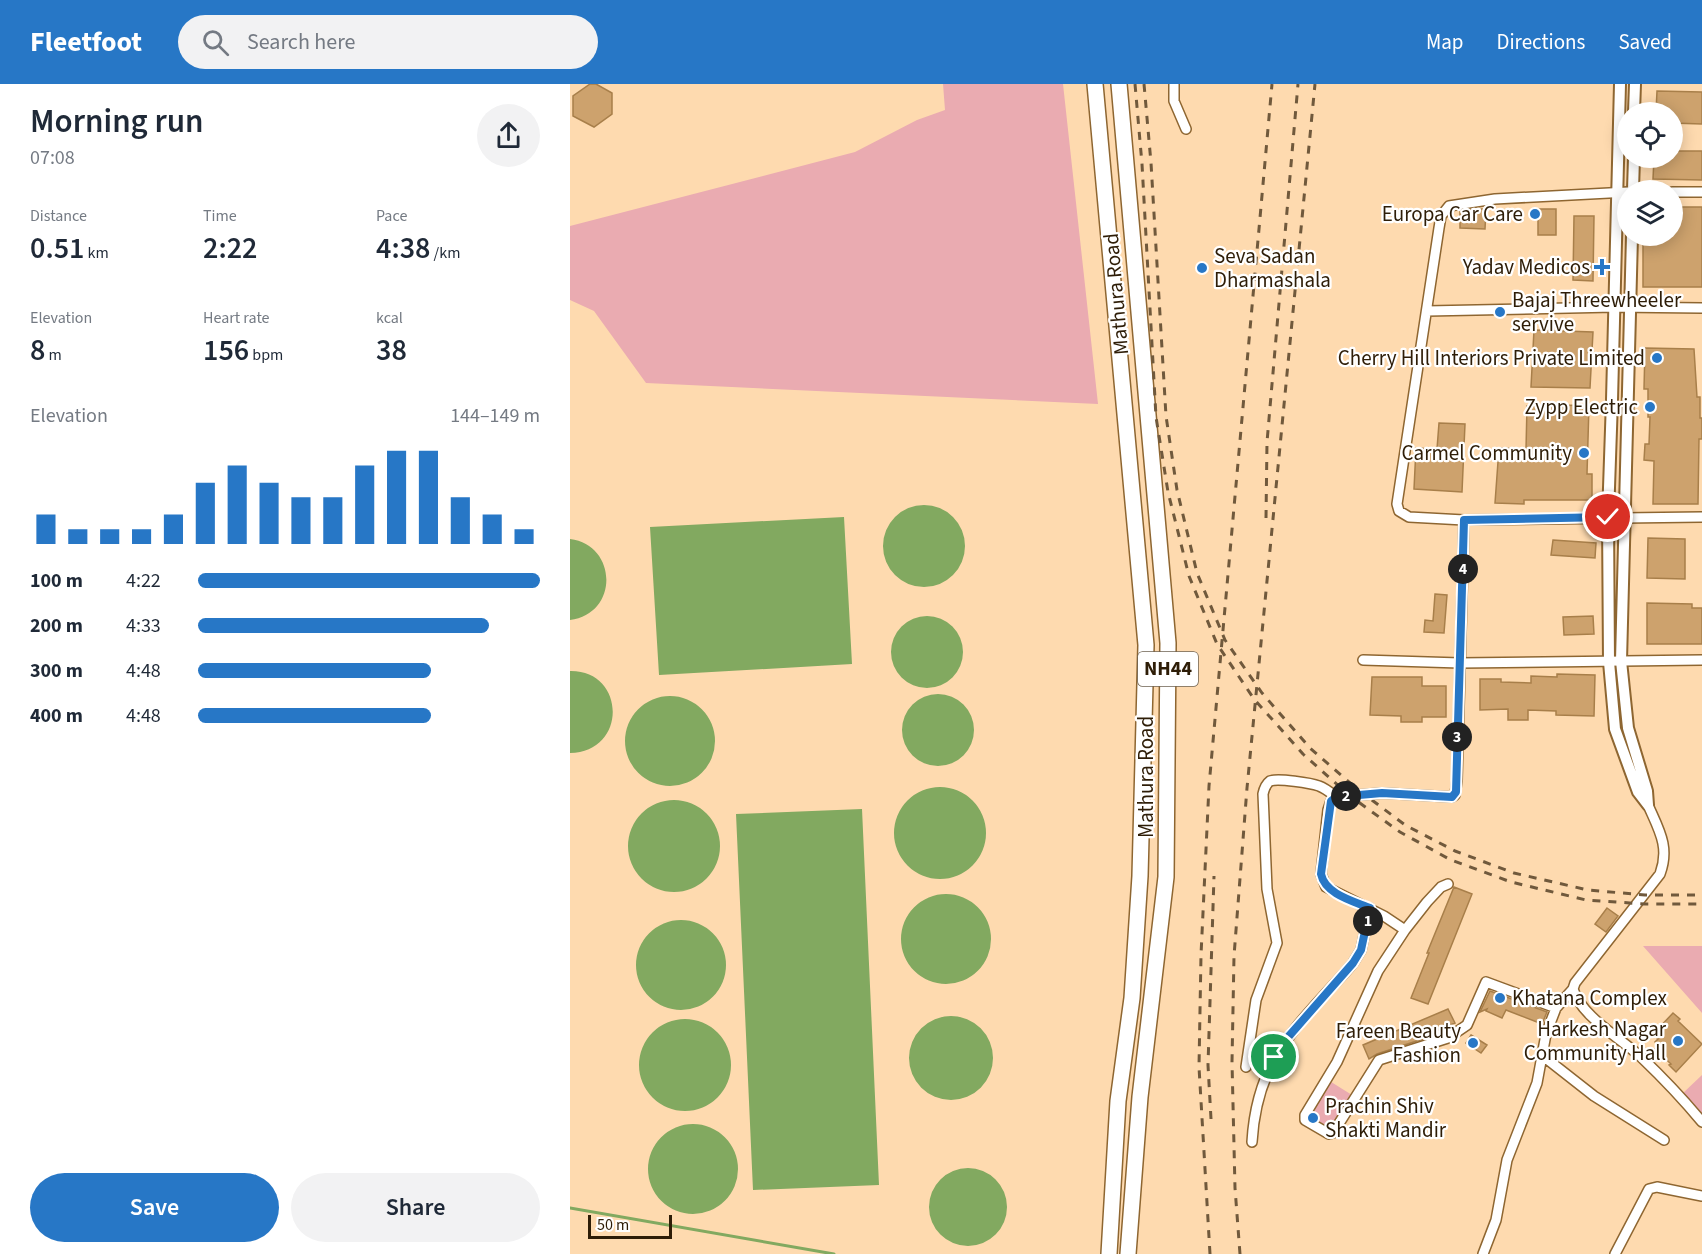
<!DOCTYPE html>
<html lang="en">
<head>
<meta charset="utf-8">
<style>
	body { margin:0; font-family:"Source Sans 3",sans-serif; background:#f2f2f3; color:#1f2937; height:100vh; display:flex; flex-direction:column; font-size:22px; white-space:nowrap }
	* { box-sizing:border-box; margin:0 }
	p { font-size:20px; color:#747a83 }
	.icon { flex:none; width:33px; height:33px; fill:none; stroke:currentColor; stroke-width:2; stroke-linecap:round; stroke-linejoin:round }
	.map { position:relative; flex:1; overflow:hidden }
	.drawer { display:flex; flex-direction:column; background:#fff; width:570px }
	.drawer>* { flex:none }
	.tools { position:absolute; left:1047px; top:18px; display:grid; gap:12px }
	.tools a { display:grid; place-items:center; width:66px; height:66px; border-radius:50%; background:#fff; box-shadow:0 3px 15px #0003; font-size:30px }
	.scale { position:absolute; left:18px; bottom:15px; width:84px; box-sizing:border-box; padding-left:6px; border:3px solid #2e1d07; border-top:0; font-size:16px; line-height:21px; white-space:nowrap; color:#2e1d07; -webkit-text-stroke:4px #fff; paint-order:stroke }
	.pin { position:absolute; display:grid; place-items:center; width:51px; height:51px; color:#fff; margin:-26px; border:3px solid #fff; border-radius:50%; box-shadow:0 2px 6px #0007 }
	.km { position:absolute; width:30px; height:30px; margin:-15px; border-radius:50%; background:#222; color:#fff; font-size:16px; line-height:30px; text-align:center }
	.round { display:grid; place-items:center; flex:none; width:63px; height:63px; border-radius:32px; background:#f2f2f3 }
	.overview { display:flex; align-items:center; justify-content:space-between; height:102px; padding:0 30px }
	h1 { font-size:33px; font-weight:600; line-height:45px }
	.metrics { display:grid; grid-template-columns:repeat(3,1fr); gap:9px; height:102px; padding:6px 30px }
	.metrics div { display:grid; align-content:center }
	.metrics b { font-size:30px; font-weight:600 }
	.metrics small { font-size:16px; font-weight:400 }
	.metrics p { font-size:16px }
	.chart { height:168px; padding:12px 30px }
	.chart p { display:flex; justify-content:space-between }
	.chart svg { width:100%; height:108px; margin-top:6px; stroke:#2777c6; stroke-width:6 }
	.primary-button { display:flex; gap:12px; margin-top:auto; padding:12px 30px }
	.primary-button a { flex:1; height:69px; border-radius:36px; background:#2777c6; color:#fff; font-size:24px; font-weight:600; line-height:69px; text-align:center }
	.primary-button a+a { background:#f2f2f3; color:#1f2937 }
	ul { padding:0 30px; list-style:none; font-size:20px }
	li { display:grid; grid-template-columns:96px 72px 1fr; align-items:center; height:45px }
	li i { height:15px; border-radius:8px; background:#2777c6 }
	header { display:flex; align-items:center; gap:36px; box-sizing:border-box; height:84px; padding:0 30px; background:#2777c6; color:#fff }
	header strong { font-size:28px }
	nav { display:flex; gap:33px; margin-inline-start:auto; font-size:21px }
	.search { width:420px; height:54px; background:#f2f2f3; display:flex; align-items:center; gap:15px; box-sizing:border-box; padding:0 21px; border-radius:33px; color:#747a83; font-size:22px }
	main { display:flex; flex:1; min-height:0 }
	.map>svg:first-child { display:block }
</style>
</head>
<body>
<header>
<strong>Fleetfoot</strong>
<div class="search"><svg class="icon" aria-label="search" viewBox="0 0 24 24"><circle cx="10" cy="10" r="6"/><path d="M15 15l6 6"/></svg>Search here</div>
<nav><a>Map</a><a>Directions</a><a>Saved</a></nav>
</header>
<main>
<section class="drawer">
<div class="overview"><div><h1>Morning run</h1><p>07:08</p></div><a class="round"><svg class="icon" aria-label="share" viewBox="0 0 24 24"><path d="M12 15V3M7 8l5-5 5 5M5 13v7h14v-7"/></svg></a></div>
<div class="metrics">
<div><p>Distance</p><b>0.51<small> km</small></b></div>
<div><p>Time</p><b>2:22</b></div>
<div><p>Pace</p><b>4:38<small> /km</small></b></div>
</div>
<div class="metrics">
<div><p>Elevation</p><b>8<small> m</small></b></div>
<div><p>Heart rate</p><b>156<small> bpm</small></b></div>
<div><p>kcal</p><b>38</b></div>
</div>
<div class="chart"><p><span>Elevation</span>144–149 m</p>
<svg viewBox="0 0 160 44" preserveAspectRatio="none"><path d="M5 44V32M15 44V38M25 44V38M35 44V38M45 44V32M55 44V19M65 44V12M75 44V19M85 44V25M95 44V25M105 44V12M115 44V6M125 44V6M135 44V25M145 44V32M155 44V38"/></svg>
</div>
<ul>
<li><b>100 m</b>4:22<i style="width:100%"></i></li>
<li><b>200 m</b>4:33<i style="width:85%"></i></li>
<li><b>300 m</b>4:48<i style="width:68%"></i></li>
<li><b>400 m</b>4:48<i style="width:68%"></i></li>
</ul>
<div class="primary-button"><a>Save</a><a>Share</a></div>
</section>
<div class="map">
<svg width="1132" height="1170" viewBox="0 0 1132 1170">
	<rect width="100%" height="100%" fill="#fedaaf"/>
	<path fill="#eaabb1" d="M373 0H493L528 320 76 299 24 227 0 216V142L285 68 347 36 375 26Z
		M1073 862H1132V929Z
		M1132 991V1032L1112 1010Z
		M758 996 782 1011 759 1045 741 1034Z"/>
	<path fill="#82a960" d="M313 462a41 41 0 1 1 82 0a41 41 0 1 1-82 0Z
		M274 433 282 580 89 591 80 443Z
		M0 455C48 461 49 530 0 536Z
		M321 568a36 36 0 1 1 72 0a36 36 0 1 1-72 0Z
		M0 587C56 586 58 668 0 669Z
		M332 646a36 36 0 1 1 72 0a36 36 0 1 1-72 0Z
		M55 657a45 45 0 1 1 90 0a45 45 0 1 1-90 0Z
		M324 749a46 46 0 1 1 92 0a46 46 0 1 1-92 0Z
		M58 762a46 46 0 1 1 92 0a46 46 0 1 1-92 0Z
		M292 725 309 1101 183 1106 166 730Z
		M331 855a45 45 0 1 1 90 0a45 45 0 1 1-90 0Z
		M66 881a45 45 0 1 1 90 0a45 45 0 1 1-90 0Z
		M339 974a42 42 0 1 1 84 0a42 42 0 1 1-84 0Z
		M69 981a46 46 0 1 1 92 0a46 46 0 1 1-92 0Z
		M78 1085a45 45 0 1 1 90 0a45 45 0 1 1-90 0Z
		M359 1123a39 39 0 1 1 78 0a39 39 0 1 1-78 0Z"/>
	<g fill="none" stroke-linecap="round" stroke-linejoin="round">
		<path stroke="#82a960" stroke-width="3" d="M0 1124 264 1170"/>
	</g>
	<path fill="#cda26d" stroke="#a87f4a" stroke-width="1.5" d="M20 0H26L42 9V30L24 43 3 32V12Z
		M1087 7 1132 8V40L1102 39V28H1086Z
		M1102 67H1132V96L1083 95 1084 74H1102Z
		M1102 123H1132V203H1073V152H1102Z
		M905 125H916L915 145 890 144V127Z
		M968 125H986V151H968Z
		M1004 132H1024L1023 197 1003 196Z
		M964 246 1023 248 1020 304 961 303Z
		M1075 264 1124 265 1127 313H1130V334H1132V355H1129L1128 420H1083L1084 377 1074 376 1075 360H1079L1080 333H1078V305H1074Z
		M1019 321 1017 390H1022V416H954V420L925 419 929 364 956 365 957 322Z
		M869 339 895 340 892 408 844 405 846 364 867 365Z
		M1078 454 1115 455V495L1077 494Z
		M983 456 1026 459 1025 474 981 471Z
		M865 510 877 511 874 549 854 548 855 536 863 537Z
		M1077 519 1122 520V524H1132V560H1077Z
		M1023 532 1024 550 994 551 993 533Z
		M987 590 1025 591 1024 632 986 631V627L958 626V636H938V625L910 626V595H931V598L961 599V592L987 593Z
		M802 593H852V602H876V633H852V638H831V632L800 631Z
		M884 803 902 810 858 920 841 914 859 869H857Z
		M1037 824 1048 832 1036 848 1025 840Z
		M920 907 977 928 972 940 936 926 932 934 916 927 917 925 910 928Z
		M878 925 885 939 863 948 865 951 807 970 799 975 793 961Z
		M1103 929 1110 935 1108 937 1132 960 1106 988 1099 981 1101 980 1085 965 1089 961 1085 958 1088 955 1085 952 1088 949 1086 947Z
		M901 951 917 961 911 969 896 959Z"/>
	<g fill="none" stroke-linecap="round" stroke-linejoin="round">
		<defs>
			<path id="minor" d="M604 0V17L616 45
				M1058 108 925 115 879 122 871 132 869 144 827 420 829 427 839 433 894 436 1132 433
				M1102 108H1132
				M857 227 1044 223 1132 224
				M793 576 890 579 1132 576
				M1078 721C1089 746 1100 763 1090 790L1005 899 1003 905C1011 932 1050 954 1071 973 1093 994 1113 1015 1132 1038
				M878 800 871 803 857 818 835 846 808 887 767 978 735 1031V1036L759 1050 763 1049 809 976 878 954 897 941 916 898 986 924
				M835 846 814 832 756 803 751 790 758 726 761 717 766 713 812 709 882 713 885 711 887 697 894 436
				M973 972 1024 1012 1094 1056
				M676 983 686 916 707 859 697 805 693 710C694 705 696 700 700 697 708 694 741 699 749 702 755 704 761 709 766 713
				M682 1058C686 989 713 956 758 907 766 898 775 889 783 879L791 866 800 824
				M913 1170 926 1136 937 1076 967 999 976 950 986 924 1003 905
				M1045 1170 1079 1105 1087 1103 1132 1112"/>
			<path id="tertiary" d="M1050 0 1042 316 1038 433 1039 578 1045 645 1068 708 1078 721
				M1064 28 1065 0
				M1063 106 1064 74
				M1062 152 1051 577 1058 644 1077 707 1078 721"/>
			<path id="trunk" d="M525 0 576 561 570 792 562 914 548 1017 539 1170
				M549 0 598 559 596 793 570 1013 558 1170"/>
		</defs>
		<use href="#minor" stroke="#8e6631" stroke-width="12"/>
		<use href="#tertiary" stroke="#8e6631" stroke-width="14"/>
		<use href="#trunk" stroke="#8e6631" stroke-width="18"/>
		<use href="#minor" stroke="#fff" stroke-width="9"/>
		<use href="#tertiary" stroke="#fff" stroke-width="10"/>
		<use href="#trunk" stroke="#fff" stroke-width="15"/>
		<path stroke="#70593c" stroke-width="3" stroke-dasharray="8 8" stroke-linecap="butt" d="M565 0 572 80 586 333 598 408 619 492 647 560 684 615 733 670 780 712 830 748 881 776 941 798 1016 816 1075 820H1132
			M574 0 581 79 596 332 607 406 627 489 655 556 692 609 740 664 786 704 835 741 885 767 944 789 1018 806 1075 811H1132
			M696 434 697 358 728 0
			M641 1035 638 981 644 792
			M640 1170 629 983 631 871 639 702 702 0
			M670 1170 665 1104 662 978 664 872 677 704 745 0"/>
	</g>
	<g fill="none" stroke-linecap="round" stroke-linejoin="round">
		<defs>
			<path id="route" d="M704 973 719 952 783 879 791 866 800 824C783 817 755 810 751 790L761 717 766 713 812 709 882 713 886 708 894 436 1038 433"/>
		</defs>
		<use href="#route" stroke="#fff" stroke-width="12"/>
		<use href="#route" stroke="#2777c6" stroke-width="8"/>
	</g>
	<g fill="#2777c6" stroke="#fff" stroke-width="2">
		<circle cx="965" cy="130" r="6"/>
		<path d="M1029 174h6v6h6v6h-6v6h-6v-6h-6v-6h6z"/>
		<circle cx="632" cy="184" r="6"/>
		<circle cx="930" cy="228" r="6"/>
		<circle cx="1087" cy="274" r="6"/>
		<circle cx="1080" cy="323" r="6"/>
		<circle cx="1014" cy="369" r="6"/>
		<circle cx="930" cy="914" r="6"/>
		<circle cx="1108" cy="957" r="6"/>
		<circle cx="903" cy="959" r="6"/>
		<circle cx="743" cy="1034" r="6"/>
	</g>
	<g text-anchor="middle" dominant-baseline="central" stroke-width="4.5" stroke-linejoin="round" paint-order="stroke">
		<rect fill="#fff" stroke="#6d6151" stroke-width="1.5" x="568" y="568" width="60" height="34" rx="4.5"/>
		<g font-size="20" font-weight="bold" fill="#2e1d07">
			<text x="598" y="585">NH44</text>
		</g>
		<g font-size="21" fill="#2e1d07" stroke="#fff" text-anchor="end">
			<text x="953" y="130">Europa Car Care</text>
			<text x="644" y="172" text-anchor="start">Seva Sadan<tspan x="644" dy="24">Dharmashala</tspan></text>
			<text x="1020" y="183">Yadav Medicos</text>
			<text x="942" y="216" text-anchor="start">Bajaj Threewheeler<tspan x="942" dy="24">servive</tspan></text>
			<text x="1075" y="274">Cherry Hill Interiors Private Limited</text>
			<text x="1068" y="323">Zypp Electric</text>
			<text x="1002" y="369">Carmel Community</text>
			<text x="942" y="914" text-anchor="start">Khatana Complex</text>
			<text x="1096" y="945">Harkesh Nagar<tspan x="1096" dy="24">Community Hall</tspan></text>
			<text x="891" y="947">Fareen Beauty<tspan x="891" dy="24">Fashion</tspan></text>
			<text x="755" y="1022" text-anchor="start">Prachin Shiv<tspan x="755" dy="24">Shakti Mandir</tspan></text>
		</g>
		<g font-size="21" fill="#2e1d07" stroke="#fff">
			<text transform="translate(546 210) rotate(-95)">Mathura Road</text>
			<text transform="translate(576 693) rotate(-90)">Mathura Road</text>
		</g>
	</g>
</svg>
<div class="tools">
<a><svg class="icon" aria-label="locate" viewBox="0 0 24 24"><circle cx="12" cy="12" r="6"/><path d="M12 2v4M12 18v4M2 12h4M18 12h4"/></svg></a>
<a><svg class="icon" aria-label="layers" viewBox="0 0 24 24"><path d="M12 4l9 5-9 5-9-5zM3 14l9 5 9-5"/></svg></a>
</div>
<div class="scale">50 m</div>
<div class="pin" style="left:704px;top:973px;background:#1e9e55"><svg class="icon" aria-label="arrive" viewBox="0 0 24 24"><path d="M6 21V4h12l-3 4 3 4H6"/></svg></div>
<div class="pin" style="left:1038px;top:433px;background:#d93025"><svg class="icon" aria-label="check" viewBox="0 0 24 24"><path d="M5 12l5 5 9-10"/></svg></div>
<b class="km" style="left:798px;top:837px">1</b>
<b class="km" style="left:776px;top:712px">2</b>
<b class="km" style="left:887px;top:653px">3</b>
<b class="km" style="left:893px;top:485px">4</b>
</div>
</main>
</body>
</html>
